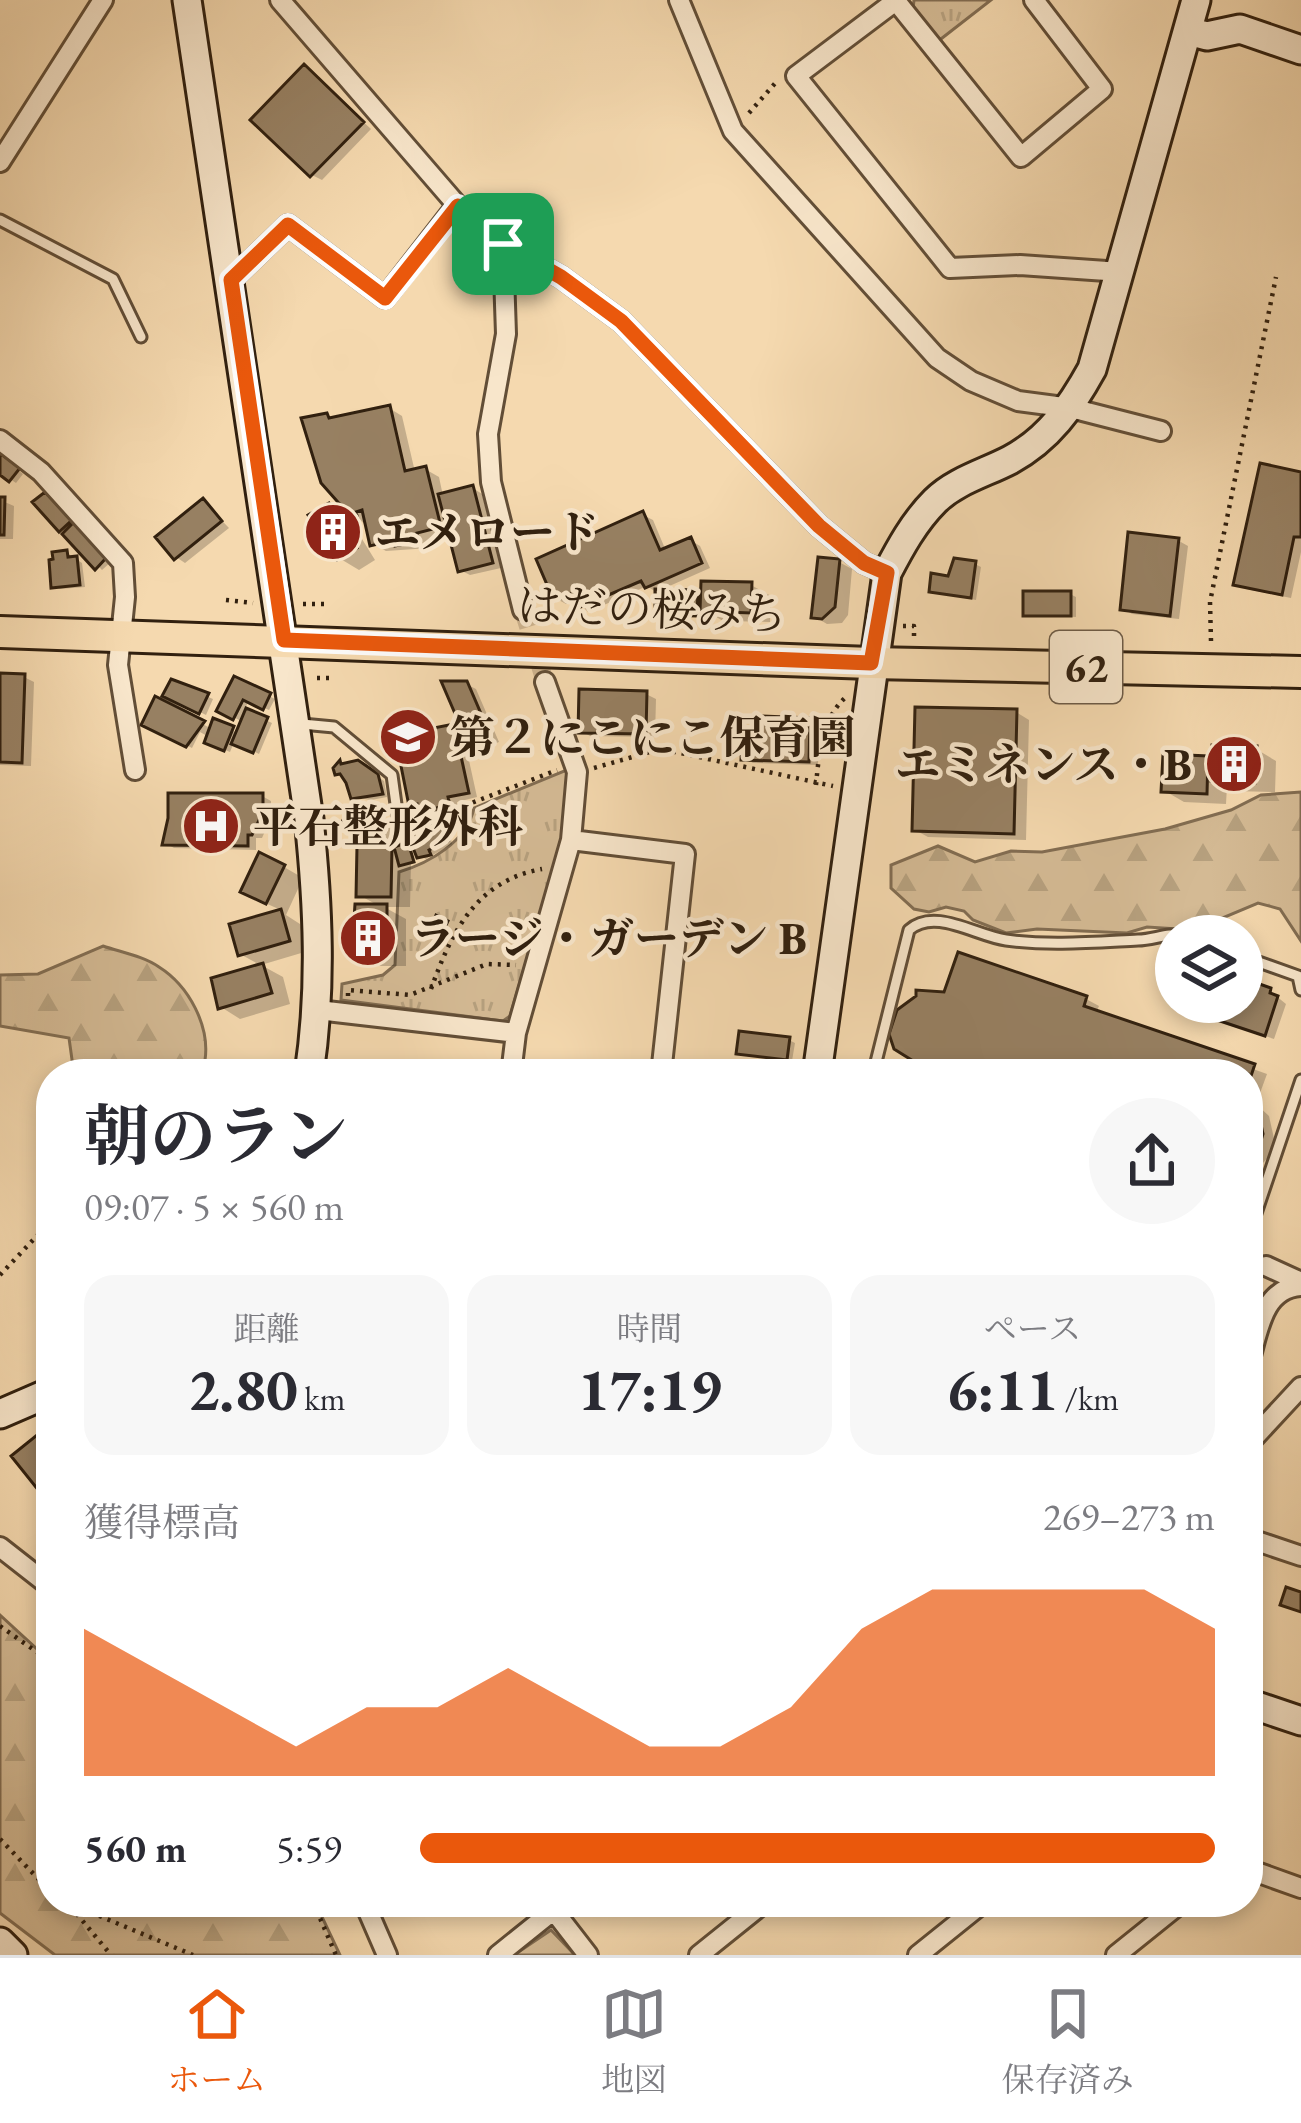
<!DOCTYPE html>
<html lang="ja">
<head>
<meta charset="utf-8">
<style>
	body { margin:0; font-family:"EB Garamond","Noto Serif JP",serif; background:#f7f7f7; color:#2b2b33; height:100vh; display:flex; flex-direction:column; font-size:45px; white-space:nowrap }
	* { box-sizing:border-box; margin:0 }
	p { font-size:39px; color:#7c7c81 }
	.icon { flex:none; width:66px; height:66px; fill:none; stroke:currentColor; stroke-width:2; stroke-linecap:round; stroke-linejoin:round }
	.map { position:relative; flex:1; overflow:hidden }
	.panel { position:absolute; left:36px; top:1059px; width:1227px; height:858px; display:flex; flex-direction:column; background:#fff; border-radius:48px; box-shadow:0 6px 18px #0003 }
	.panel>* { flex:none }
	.controls { position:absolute; left:1155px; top:915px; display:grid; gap:24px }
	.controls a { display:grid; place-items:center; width:108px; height:108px; border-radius:50%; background:#fff; box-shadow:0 6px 18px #0003; font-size:60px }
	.pin { position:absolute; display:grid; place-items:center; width:102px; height:102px; color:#fff; margin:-51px; border-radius:24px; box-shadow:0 6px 18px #0006 }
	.round { display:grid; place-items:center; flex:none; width:126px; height:126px; border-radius:63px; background:#f7f7f7 }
	.overview { display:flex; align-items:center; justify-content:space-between; height:204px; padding:0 48px }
	h1 { font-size:66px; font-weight:700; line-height:90px }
	.metrics { display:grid; grid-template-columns:repeat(3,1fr); gap:18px; height:204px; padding:12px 48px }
	.metrics div { display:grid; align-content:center; border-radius:30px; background:#f7f7f7; text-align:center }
	.metrics b { font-size:60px; font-weight:700 }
	.metrics small { font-size:33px; font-weight:400 }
	.metrics p { font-size:33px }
	.chart { height:336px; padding:24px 48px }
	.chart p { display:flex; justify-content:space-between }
	.chart svg { width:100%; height:216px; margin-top:12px; fill:#ea580c; opacity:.7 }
	ul { padding:0 48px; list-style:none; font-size:39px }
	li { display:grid; grid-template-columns:192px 144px 1fr; align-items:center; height:90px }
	li i { height:30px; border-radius:15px; background:#ea580c }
	.menu { display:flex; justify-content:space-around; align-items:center; height:168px; border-top:3px solid #e1e1e2; background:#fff; font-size:33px; color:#7c7c81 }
	.menu a { display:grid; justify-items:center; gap:6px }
	.menu .on { color:#ea580c }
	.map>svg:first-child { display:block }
</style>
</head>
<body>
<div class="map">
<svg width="1301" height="1955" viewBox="0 0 1301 1955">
	<defs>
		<pattern id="forest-firs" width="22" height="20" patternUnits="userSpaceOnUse" patternTransform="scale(3)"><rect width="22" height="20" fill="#d4ba94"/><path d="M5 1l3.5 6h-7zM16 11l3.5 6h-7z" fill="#b6a07e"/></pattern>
		<pattern id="park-tufts" width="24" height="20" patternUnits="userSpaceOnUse" patternTransform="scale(3)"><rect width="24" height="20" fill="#d4ba94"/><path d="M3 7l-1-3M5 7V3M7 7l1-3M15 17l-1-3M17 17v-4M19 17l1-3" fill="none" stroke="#b6a07e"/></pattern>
	</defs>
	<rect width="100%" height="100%" fill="#f5d9af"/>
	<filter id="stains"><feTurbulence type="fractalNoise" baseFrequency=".00167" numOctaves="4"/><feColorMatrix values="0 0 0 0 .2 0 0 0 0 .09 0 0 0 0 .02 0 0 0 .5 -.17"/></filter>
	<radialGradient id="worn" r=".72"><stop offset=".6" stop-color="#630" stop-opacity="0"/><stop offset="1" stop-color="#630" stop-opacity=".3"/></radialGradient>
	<path fill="url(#forest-firs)" stroke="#826d52" stroke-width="3" d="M1301 792V941L1280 909 1258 903 1194 930 1147 927 1127 933 1037 929 1006 933 973 920 964 911 946 907 929 912 914 909 891 888V865L938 846 975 862 1011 851 1042 852 1165 829 1231 810 1261 795Z
		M103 946C120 952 144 956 159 967 189 986 210 1026 205 1060L186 1074H74L69 1038 0 1026V975L38 974Z
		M0 1615 51 1662V1902H315L340 1955H55L0 1913Z"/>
	<path fill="url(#park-tufts)" stroke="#826d52" stroke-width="3" d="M914 0H991L937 42 913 9Z
		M569 769 563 837 510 1016 503 1021 341 1000 342 984 383 975 395 965 399 872C429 863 467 842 474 808Z
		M551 1930 575 1955H514Z"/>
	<path fill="#0003" d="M304 68 371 129 322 180 312 175Z
		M389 408 402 416 415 472 425 469 439 477 443 496 473 488 482 494 501 568 470 575 460 570 452 534 429 540 430 548 386 551 373 544 369 529 324 482 327 416 334 420Z
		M0 455 23 474 16 483 0 472Z
		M1301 475V552L1291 598 1246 589 1237 583Z
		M51 499 111 562 102 570 37 503Z
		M0 500 14 506 13 539H0Z
		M204 502 229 528 185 563 176 557Z
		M329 506 349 518 375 560 359 570 339 558Z
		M643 515 653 520 666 551 690 540 700 546 710 568 656 592 647 586 588 612 576 600 566 604 557 599Z
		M1179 541 1188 546 1179 619 1132 614 1123 608Z
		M67 553 82 563 85 587 60 589 54 586Z
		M839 562 852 569 848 615 842 623 827 624 815 617Z
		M975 564 981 567 976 600 932 591Z
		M751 585 771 596 770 622 723 621 703 609 702 617 658 613 697 593 704 596Z
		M1070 594 1076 597V617L1026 614Z
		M0 676 24 677 34 682 31 766 0 765Z
		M235 680 275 699 269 710 249 701 244 710 272 723 259 754 234 742 230 752 213 745 209 737 200 732 192 748 145 724 157 700 212 729 239 732 243 722 220 710Z
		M172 682 213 699 206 715 166 695Z
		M466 684 476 689 499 742 481 749 472 743Z
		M646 694 656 699 655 737 590 736 581 731Z
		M1016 712 1029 720 1026 840 928 837 915 830Z
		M809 721 819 726 818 765 753 763 744 758Z
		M453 727 463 733 477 797 457 802 458 810 430 815 412 804 436 731Z
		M1256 749 1276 761 1275 792 1234 791 1227 786 1226 804 1184 802 1165 791 1208 759 1215 763Z
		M341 763H358L384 781 387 797 371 800 353 797 345 777 338 773Z
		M262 796 271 801V818L262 838H256V850L174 848 165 843Z
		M362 810 393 829 387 842 382 840 380 844 347 824Z
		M438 827 450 834 452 844 426 859 420 856Z
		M398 831 402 847H410L414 862 411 863 410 907H384L406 919V966H372L353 955 381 907 359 895 391 849 399 854 394 832Z
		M284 867 303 878 286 915 300 924 308 951 261 965 283 977 290 1004 240 1019 221 1007 262 966 240 954 232 926 283 911 263 902Z
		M1242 984 1270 991 1286 1004 1274 1039 1224 1022 1220 1002H1242Z
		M1086 999 1099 1006 1096 1013 1267 1074 1256 1104 1269 1116 1275 1143 1271 1154 1254 1173 1248 1172V1074H939Z
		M789 1040 795 1043 792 1061 739 1052Z"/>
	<path fill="#978062" stroke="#31200f" stroke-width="3" d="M304 64 364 122 310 177 250 120Z
		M390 405 405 471 426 466 441 527 417 533 419 541 395 546 394 540 370 546 362 510 356 512 360 527 321 483 301 418 327 413 329 418Z
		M0 453 20 468 9 482 0 475Z
		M1260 463 1301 472V537H1294L1282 595 1233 585Z
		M473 485 493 563 458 572 438 494Z
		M45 492 72 520 59 532 32 502Z
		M0 497H5L4 535H0Z
		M203 498 222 521 174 560 155 537Z
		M329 503 357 548 337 560 308 515Z
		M643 511 660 550 691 537 702 563 645 588 641 581 576 609 570 594 554 601 536 559Z
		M74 522 107 557 95 570 62 534Z
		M1128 532 1179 538 1170 616 1120 610Z
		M67 550 68 557 77 556 80 585 51 588 49 560 53 559 52 552Z
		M818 557 840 559 835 607 822 619 811 618Z
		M954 558 976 561 971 598 929 592 931 573 948 576Z
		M701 581 752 582 751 613 700 611Z
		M655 589 698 590 697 616 655 615Z
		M1023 591H1071V616H1023Z
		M0 673 25 674 22 763 0 762Z
		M234 676 271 693 263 710 243 700 233 720 216 711Z
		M171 679 209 693 199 714 162 696Z
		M441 681H467L491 737 469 746Z
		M579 689 647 691 646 734 578 733Z
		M155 696 205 721 186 747 141 725Z
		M915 707 1017 709 1014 834 912 831Z
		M246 708 268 717 253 753 231 744Z
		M761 716 810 718 809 762 741 760 742 732 760 733Z
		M213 718 234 726 224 751 204 743Z
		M427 722 434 728 454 724 469 793 448 797 450 805 418 812 417 804 409 806 395 736 414 732 419 723Z
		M1212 745 1257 746 1255 783 1211 781Z
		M1163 754 1208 756 1207 794 1161 792Z
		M340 760 341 764 358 760 378 774 383 794 351 799 346 783 340 774 335 775 333 768Z
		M168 793H263V812L252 835H248V846L162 845 168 818Z
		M361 806 389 823 380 842 376 839 373 843 342 822 348 810 357 812Z
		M438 824 439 829 444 827 448 841 429 850 431 855 417 858 406 830Z
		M408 842 414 862 399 866 394 847Z
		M357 846H392L391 897H356Z
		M259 852 285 865 266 904 240 892Z
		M355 904H387V957H350V919H354Z
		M281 909 290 941 238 956 229 924Z
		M436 915 448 921 442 934 430 929Z
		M958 952 1087 996 1084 1006 1255 1064 1248 1085V1074H934L894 1049 889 1034 897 1010 916 996V990L944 992Z
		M263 963 272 993 218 1009 211 978Z
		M1248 980 1271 988 1270 993 1278 996 1265 1036 1211 1018 1217 1002H1242V983L1247 985Z
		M739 1031 790 1037 787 1060 736 1054Z
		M1248 1097 1257 1106 1263 1134 1259 1147 1248 1156Z
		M42 1431 51 1442V1498L47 1501 11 1456Z
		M1286 1587 1301 1592V1612L1280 1605Z"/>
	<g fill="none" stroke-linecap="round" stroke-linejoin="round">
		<path stroke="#ceb48f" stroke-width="18" stroke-dasharray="18 9" stroke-linecap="butt" d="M523 610 545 682"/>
		<defs>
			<path id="lane" d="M0 220 113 279 141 337
				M302 724 334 727 392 775 398 819 446 815
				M1242 956 1298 976 1301 990
				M873 1074 909 930C935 907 976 936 1006 940 1048 946 1096 942 1138 940 1154 940 1168 932 1183 936
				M1248 1237 1301 1080"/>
			<path id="street" d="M280 0 457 205 503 244 561 277 621 321 819 526 864 563 887 573
				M679 0 733 131 937 358 971 381 1018 401 1071 408 1161 431
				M897 0 796 76 950 268 1020 265 1121 272
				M896 1 1021 157 1102 89 1034 0
				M0 162 103 0
				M503 244 506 334 488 434 491 482 523 610
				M231 280 288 225 385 298 457 205
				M0 440 41 472 123 563 125 597 118 665 135 770
				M571 840 685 854 661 1074
				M318 1010 516 1033
				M511 1074 516 1033 571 840 577 772 545 682
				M1266 1266 1301 1282
				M1248 1366C1258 1335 1261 1288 1301 1286
				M1248 1444 1301 1387
				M1248 1538 1301 1556
				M0 1547 51 1587
				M1248 1869 1301 1888
				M364 1902 387 1955
				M554 1911 588 1955
				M498 1955 564 1902
				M699 1955 765 1902
				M918 1955 984 1902
				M1116 1955 1182 1902"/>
			<path id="secondary" d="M187 0 309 819C318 905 322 988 309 1074
				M1188 31 1207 36 1240 29 1301 50
				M817 1074 887 573C900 548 914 522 935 501 955 481 985 473 1010 460 1049 439 1071 407 1092 369L1196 0
				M0 1414 51 1392
				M1248 1703 1301 1721
				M0 1942 13 1955"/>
			<path id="primary" d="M0 632 871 663 1301 672"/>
		</defs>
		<use href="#lane" stroke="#624e37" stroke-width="15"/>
		<use href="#street" stroke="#624e37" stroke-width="24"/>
		<use href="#secondary" stroke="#31200f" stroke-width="33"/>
		<use href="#primary" stroke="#31200f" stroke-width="36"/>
		<path stroke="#31200f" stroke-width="4.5" stroke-dasharray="3 6" stroke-linecap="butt" d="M749 113 777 81
			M226 600 253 603
			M303 604H328
			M903 626H914V640
			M1211 641 1210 602 1276 277
			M317 678H331
			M594 768 650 752H676L833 786
			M816 785C819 753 822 718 846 697
			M456 809 557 770
			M431 989C452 931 476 881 542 869
			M348 996V990L410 995 487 964 516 965
			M0 1275 51 1221
			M0 1626 51 1662
			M0 1839 51 1892
			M66 1902 193 1955
			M313 1902 336 1955
			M71 1907 111 1955"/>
		<use href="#lane" stroke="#f8e6cb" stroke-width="9"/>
		<use href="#street" stroke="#f8e6cb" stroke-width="18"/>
		<use href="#secondary" stroke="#f8e6cb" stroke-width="27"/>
		<use href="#primary" stroke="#f5d9af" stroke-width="30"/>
	</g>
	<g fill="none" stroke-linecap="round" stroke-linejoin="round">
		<defs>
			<path id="route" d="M458 206 503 244 561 277 621 321 819 526 864 563 887 573 871 663 284 640 231 280 288 225 385 298Z"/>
		</defs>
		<use href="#route" stroke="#fff" stroke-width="24"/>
		<use href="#route" stroke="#ea580c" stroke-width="15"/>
	</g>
	<defs>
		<symbol id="building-disc" viewBox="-11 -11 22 22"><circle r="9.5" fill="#8f2418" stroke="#f8e6cb"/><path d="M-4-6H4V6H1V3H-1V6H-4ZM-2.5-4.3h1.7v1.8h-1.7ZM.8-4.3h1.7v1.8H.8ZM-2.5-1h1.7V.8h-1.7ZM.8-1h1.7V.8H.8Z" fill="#fff"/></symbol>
		<symbol id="school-disc" viewBox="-11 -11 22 22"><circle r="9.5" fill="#8f2418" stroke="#f8e6cb"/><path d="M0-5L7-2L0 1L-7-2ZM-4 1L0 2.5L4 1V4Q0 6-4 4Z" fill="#fff"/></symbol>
		<symbol id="hospital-disc" viewBox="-11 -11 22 22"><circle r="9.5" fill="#8f2418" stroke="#f8e6cb"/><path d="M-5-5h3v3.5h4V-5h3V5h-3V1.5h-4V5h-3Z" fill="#fff"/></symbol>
	</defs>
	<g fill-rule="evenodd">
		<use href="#building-disc" x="300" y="499" width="66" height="66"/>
		<use href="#school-disc" x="375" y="704" width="66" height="66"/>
		<use href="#building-disc" x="1201" y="731" width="66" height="66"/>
		<use href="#hospital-disc" x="178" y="793" width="66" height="66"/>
		<use href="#building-disc" x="335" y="905" width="66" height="66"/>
	</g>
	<g text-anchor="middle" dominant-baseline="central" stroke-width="9" stroke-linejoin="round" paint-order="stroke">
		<rect fill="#f8e6cb" stroke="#6d5b47" stroke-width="3" x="1050" y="631" width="72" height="72" rx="9"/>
		<g font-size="42" font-weight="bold" fill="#31200f">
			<text x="1086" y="667">62</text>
		</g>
		<g font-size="45" font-weight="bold" fill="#31200f" stroke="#f8e6cb" text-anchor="start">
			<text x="375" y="532">エメロード</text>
			<text x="450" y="737">第２にこにこ保育園</text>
			<text x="1192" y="764" text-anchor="end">エミネンス・B</text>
			<text x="253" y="826">平石整形外科</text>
			<text x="410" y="938">ラージ・ガーデン B</text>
		</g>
		<g font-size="45" fill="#31200f" stroke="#f8e6cb">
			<text transform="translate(652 609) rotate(2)">はだの桜みち</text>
		</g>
	</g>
	<rect width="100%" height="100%" filter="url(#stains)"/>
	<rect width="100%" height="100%" fill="url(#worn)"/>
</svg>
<div class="controls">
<a><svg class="icon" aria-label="layers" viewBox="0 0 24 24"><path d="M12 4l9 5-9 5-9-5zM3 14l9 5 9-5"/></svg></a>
</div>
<div class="pin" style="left:503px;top:244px;background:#1e9e55"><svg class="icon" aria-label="arrive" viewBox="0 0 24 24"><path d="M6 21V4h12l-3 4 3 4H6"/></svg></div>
<section class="panel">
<div class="overview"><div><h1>朝のラン</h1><p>09:07 · 5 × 560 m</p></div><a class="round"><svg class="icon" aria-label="share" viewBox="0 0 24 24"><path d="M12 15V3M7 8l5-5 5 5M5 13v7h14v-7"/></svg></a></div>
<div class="metrics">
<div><p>距離</p><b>2.80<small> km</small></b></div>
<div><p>時間</p><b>17:19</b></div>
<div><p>ペース</p><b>6:11<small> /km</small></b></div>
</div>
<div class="chart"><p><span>獲得標高</span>269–273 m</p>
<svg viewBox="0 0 160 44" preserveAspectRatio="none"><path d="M0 44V14L10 22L20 30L30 38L40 30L50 30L60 22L70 30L80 38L90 38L100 30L110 14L120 6L130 6L140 6L150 6L160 14V44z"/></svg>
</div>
<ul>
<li><b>560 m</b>5:59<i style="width:100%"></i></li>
</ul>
</section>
</div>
<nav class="menu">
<a class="on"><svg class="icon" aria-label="home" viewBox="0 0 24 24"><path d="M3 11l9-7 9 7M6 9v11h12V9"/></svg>ホーム</a>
<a><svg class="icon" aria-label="map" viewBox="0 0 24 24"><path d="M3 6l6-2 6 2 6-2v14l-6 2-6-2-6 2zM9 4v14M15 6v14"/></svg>地図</a>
<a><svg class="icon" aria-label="saved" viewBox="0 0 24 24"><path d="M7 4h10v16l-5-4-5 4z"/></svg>保存済み</a>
</nav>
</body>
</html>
